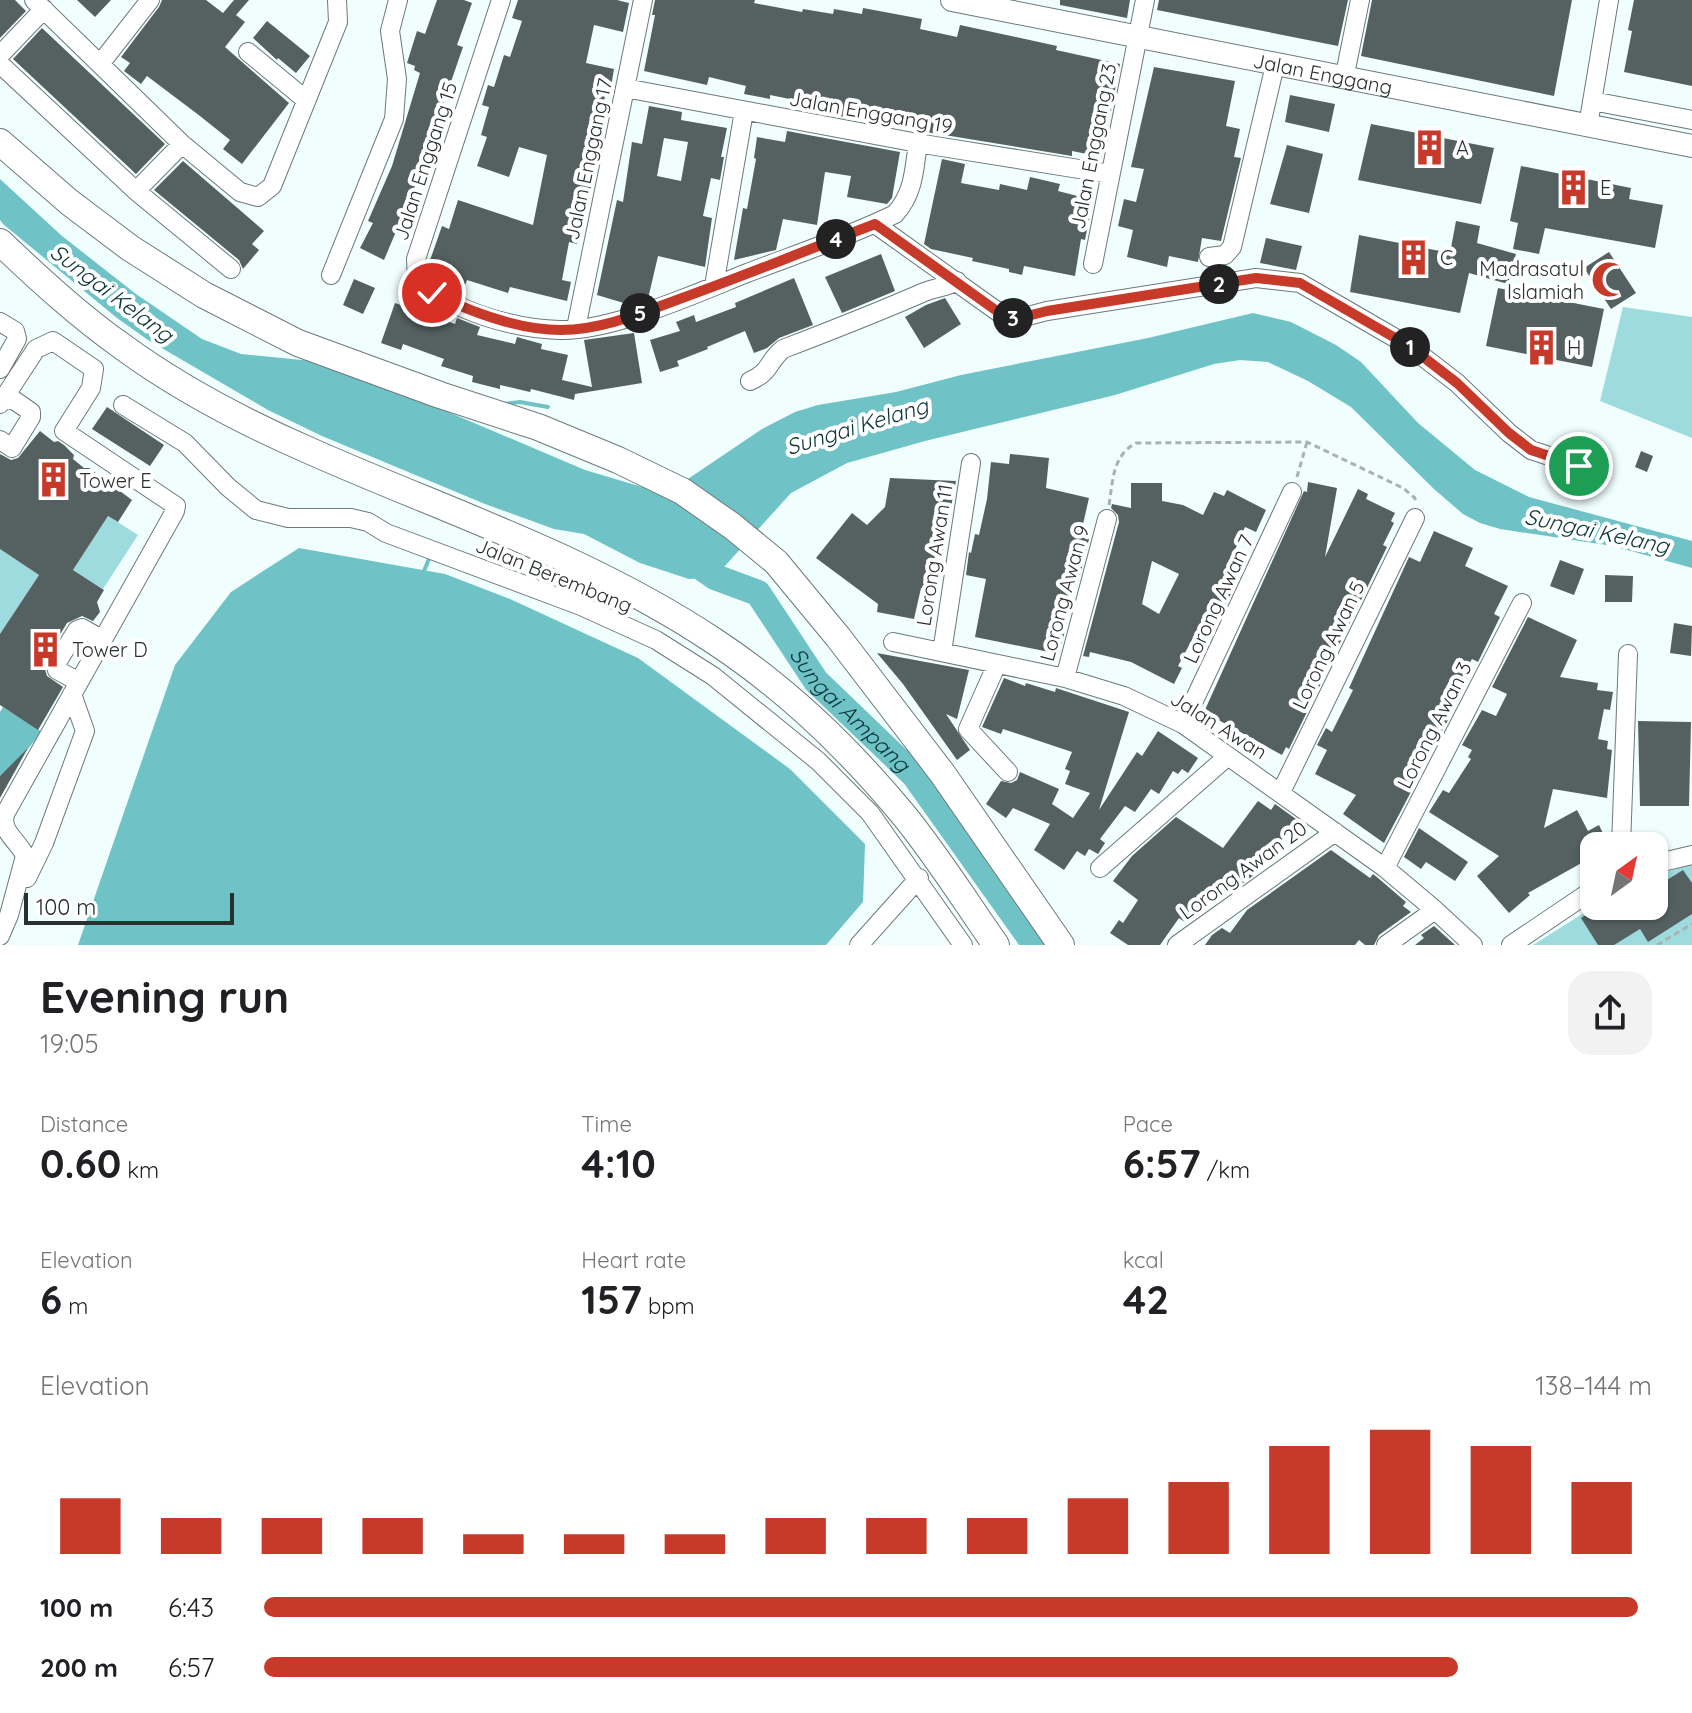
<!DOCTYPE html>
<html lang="en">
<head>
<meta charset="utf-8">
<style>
	body { margin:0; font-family:Quicksand,sans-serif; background:#f2f2f2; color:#202124; height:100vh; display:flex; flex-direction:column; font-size:30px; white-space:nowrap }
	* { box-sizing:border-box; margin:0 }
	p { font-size:26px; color:#757577 }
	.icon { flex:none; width:44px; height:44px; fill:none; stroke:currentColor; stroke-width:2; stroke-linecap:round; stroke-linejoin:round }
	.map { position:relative; height:945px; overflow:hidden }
	.side { display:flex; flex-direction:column; background:#fff; flex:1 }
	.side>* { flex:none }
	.needle { width:52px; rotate:33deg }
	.buttons { position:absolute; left:1580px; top:832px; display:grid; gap:16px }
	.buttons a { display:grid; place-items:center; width:88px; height:88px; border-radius:16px; background:#fff; box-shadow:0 2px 6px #0004; font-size:40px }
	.scale { position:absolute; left:24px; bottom:20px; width:210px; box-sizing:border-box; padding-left:8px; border:4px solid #2a2f2f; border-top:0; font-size:22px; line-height:28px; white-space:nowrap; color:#2a2f2f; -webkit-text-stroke:6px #fff; paint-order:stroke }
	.pin { position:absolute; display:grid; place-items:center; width:68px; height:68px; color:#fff; margin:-34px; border:4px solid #fff; border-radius:50%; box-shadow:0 2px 8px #0007 }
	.km { position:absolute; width:40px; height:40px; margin:-20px; border-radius:50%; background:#222; color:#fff; font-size:22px; line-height:40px; text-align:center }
	.round { display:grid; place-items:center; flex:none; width:84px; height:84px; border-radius:24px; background:#f2f2f2 }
	.head { display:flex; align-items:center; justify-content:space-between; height:136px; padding:0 40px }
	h1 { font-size:44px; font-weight:700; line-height:60px }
	.figures { display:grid; grid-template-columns:repeat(3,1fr); gap:12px; height:136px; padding:8px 40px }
	.figures div { display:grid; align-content:center }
	.figures b { font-size:40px; font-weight:700 }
	.figures small { font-size:22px; font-weight:400 }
	.figures p { font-size:22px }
	.chart { height:224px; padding:16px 40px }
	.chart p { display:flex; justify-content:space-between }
	.chart svg { width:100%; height:144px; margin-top:8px; stroke:#c73a2a; stroke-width:6 }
	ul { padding:0 40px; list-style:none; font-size:26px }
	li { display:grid; grid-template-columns:128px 96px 1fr; align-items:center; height:60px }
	li i { height:20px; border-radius:10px; background:#c73a2a }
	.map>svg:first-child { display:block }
</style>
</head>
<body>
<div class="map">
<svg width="1692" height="945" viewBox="0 0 1692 945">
	<rect width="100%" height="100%" fill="#f0fefe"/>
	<path fill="#9ddbde" d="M1623 307 1692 317V438L1600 401Z
		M108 516 138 535 103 589 73 570Z
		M0 549 39 575 0 634Z
		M1692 864V945H1533L1595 906H1654V876Z"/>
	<path fill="#6fc2c6" d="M0 179 62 236 136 294 202 339 241 354 312 361 394 389 585 470 659 492 679 485 762 429 795 412 818 405 896 392 961 375 1148 338 1253 313 1291 322 1336 345 1361 362 1418 423 1475 470 1529 497 1692 541V568L1613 546 1500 529 1480 523 1463 514 1434 489 1351 407 1308 381 1268 362 1240 360 1214 364 1115 395 925 441 847 463 791 493 715 577 689 579 640 563 584 534 554 529 485 504 322 436 268 410 148 340 117 318 3 224 0 220Z
		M299 548 445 574 510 599 638 658 790 769 865 844 863 902 826 945H78L175 665 231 592Z
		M3 707 42 732 17 762 0 776V712Z"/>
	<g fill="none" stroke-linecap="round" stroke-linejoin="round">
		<path stroke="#6fc2c6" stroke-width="4" d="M503 404 520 402 548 407
			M424 571 429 559"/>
		<path stroke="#6fc2c6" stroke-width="26" id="s1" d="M685 556 715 577 758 593 816 681 914 775 1035 945"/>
	</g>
	<path fill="#556161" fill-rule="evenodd" d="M0 0H15L26 11 0 38Z
		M77 0H111L95 17Z
		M162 0H206L223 13 234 0H249L236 15 245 22 225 47 289 103 242 164 223 149 230 140 200 116 147 76 141 84 124 71 130 63 121 57 159 7Z
		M437 0H464L472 3 457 45 463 47 427 151 423 150 414 175 419 177 384 260 360 248 373 223 368 221 392 166 420 73 414 70 415 66 407 63 417 31 425 34Z
		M518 0H617L629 3 623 32 594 25 586 63 614 69 611 87 607 86 598 132H600L596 162 586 211H584L577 244 569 242 562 280 571 282 567 301 510 287 508 293 467 280 465 285 429 274 428 266 442 226 449 229 458 200 533 225 547 155 519 147 509 177 477 166 487 137 481 135 489 107 482 105 488 85 494 87 504 55 510 57 522 21 512 18Z
		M655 0H755L754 3 802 12 803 9 833 14 834 9 862 14 863 8 922 19 920 29 957 37 960 25 1057 46 1056 50 1120 64 1102 157 1072 151V156L920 131 840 116 841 112 814 106V104L770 95V99L744 94 746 86 709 77 707 85 644 71 655 15H652Z
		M1060 0H1130L1127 18 1060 5Z
		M1159 0H1348L1338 46 1157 10Z
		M1372 0H1572L1554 96 1361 56Z
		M1634 0H1692V86L1624 72 1632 31 1628 30Z
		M267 21 310 56 296 73 278 58 277 60 253 38Z
		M42 28 165 144 136 174 13 59Z
		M1154 67 1235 81 1226 126 1240 129 1234 157 1241 158 1221 241 1202 238 1198 262 1169 256 1167 267 1127 257 1133 230 1118 226 1124 199 1136 202 1144 169 1131 167Z
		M1290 95 1335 104 1329 132 1285 122Z
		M649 106 682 112 681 120 727 128 721 157H724L720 180 711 178 703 216 712 218 705 267 658 256 648 299 627 304 597 295 617 200 623 202 632 142 642 144ZM664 138 688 142 681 181 657 176Z
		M1371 124 1494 148 1481 204 1358 180Z
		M787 131 900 152 892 198 887 204 847 197 851 176 825 172 817 225 783 219 776 250 734 260 743 208 747 209 756 159 754 158 757 137 785 142Z
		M1287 145 1323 154 1309 213 1270 204Z
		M942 159 965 164 961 183 999 190 1000 184 1027 190 1030 177 1060 184 1058 191 1093 200 1085 240 1081 239 1075 276 1024 266 1022 275 1009 272V269L972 261 973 258 931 249 924 244Z
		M183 161 264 231 252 244 259 250 243 269 239 260 154 190Z
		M1521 166 1631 188 1629 199 1663 205 1655 248 1545 228 1539 254 1513 249 1518 223 1510 221Z
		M1456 221 1480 226 1477 243 1516 254 1508 284 1469 273 1460 313 1350 292 1359 235 1450 253Z
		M1266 238 1302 246 1296 270 1260 263Z
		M1609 252 1636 293 1611 309 1584 268Z
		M881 254 895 291 842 313 825 277Z
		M794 278 813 325 779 338 767 348 754 353 745 331 707 347 708 349 677 361 679 366 660 372 650 340 680 331 676 322 694 315 696 322 736 307 735 303Z
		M354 279 375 288 363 314 343 305Z
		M1498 288 1604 309 1592 367 1486 346Z
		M945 298 961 324 924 348 905 317 926 305Z
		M395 303 455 324 457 318 480 327 477 335 515 344 517 337 542 344 541 349 568 355 562 380 592 387 584 340 634 333 642 383 575 394 574 400 531 389 530 392 500 385V389L472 382 473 376 441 366 444 359 403 344 401 350 381 343Z
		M107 407 164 445 150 466 92 429Z
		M40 431 54 442 58 441 64 445 74 455 73 459 84 468H89L132 500 118 522 108 516 73 570 104 590 97 602 100 612 93 621 82 616 67 623 46 658 44 666 47 676 63 687 38 730 0 705V634L39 575 0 549V454L11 460 18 458Z
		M1641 451 1653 456 1647 472 1635 467Z
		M1010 454 1049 458 1046 488 1089 498 1081 533 1090 535 1078 583 1073 582 1064 621H1067L1066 626 1059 654 975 637 986 579 966 575 969 552 971 553 975 534 979 535 987 499 991 462 1009 464Z
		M890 478 956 481 942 553 936 551 928 589 921 588 914 619 877 612 878 604 816 558 852 513 867 525 885 507Z
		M1308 482 1337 488 1325 557 1358 489 1368 494 1366 499 1395 513 1391 521 1394 523 1383 545 1387 547 1338 647 1333 645 1317 678 1322 681 1289 749 1286 747 1282 755 1204 712 1304 491 1307 492Z
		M1131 483H1162V501L1183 505 1203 515 1214 492 1224 496 1227 490 1266 510 1256 532 1245 527 1231 559 1242 565 1233 584 1235 585 1216 625 1203 619 1178 666 1182 668 1174 684 1131 662 1090 652 1089 657 1083 656 1119 522 1118 515 1111 508 1112 504 1131 508ZM1152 561 1179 574 1159 614 1142 604Z
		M1434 531 1473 548 1465 566 1508 586 1494 614 1500 617 1478 662 1472 659 1445 708 1452 712 1430 755 1409 785 1413 788 1384 843 1343 814 1356 795 1315 774 1327 750 1317 745 1326 728 1332 732 1353 690 1349 688 1409 557 1420 562Z
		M1560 560 1584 569 1574 595 1550 586Z
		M1605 575 1633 576 1632 602H1605Z
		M1528 617 1577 640 1560 677 1598 683 1597 690 1613 692 1610 710 1604 709 1598 739 1608 741 1607 749 1612 750 1607 798 1553 789 1544 828 1577 810 1588 831 1599 825 1609 846H1594V856L1528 893 1530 895 1509 913 1477 876 1499 856 1429 812 1443 790 1449 793 1471 759 1468 757 1472 750 1462 745 1482 710 1496 716 1507 694 1492 687Z
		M1674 623 1692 626 1691 656 1670 653Z
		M877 653 969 670 957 719 946 714 970 750 957 760 903 684Z
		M1004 678 1025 686 1026 683 1055 692 1056 688 1062 690 1129 712 1099 810 1137 752 1142 756 1158 731 1198 758 1188 773 1182 769 1178 774 1173 771 1159 794 1151 789 1135 812 1125 806 1100 839 1105 843 1098 854 1089 849 1085 856 1077 851 1064 870 1034 850 1050 824 1013 808 1006 818 986 804 1001 781 1011 783 1017 780 1020 772 1059 789 1052 804 1073 818 1090 793 1065 784 1070 771 1065 769 1072 752 1003 729 1001 734 982 727Z
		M1638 721 1691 722 1689 806H1640Z
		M28 748 0 798V776Z
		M1258 801 1271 810 1275 804 1296 819 1262 869 1239 886 1230 881 1216 902 1205 894 1186 923 1179 918 1160 945H1128L1110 933 1119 920 1123 923 1138 900 1113 881 1132 856 1176 817 1223 848Z
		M1419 828 1468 862 1455 881 1426 862 1421 869 1404 857Z
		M1331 850 1370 878 1373 874 1378 878 1406 902 1403 906 1411 912 1379 935 1374 945H1365L1359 940 1355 945H1205L1212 935 1222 928 1230 933 1247 910Z
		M1683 870 1692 883V914L1648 942 1640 929 1614 945H1598L1581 918 1600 906H1610L1615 913 1626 906H1654V888Z
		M1434 926 1455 945H1415L1424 938 1421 935Z"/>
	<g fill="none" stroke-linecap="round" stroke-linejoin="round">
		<defs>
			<path id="minor" d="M34 0 182 144 240 192 258 197 272 186 338 22 337 0
				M501 0 416 259 417 281C455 311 512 329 560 330 613 331 697 293 747 273 797 254 848 237 895 214 914 193 914 170 918 143
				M248 52 306 100
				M0 55 44 9
				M0 64 136 191 231 269
				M100 64 150 0
				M1344 79 1360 0
				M625 88 923 144 1110 174
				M1592 101 1692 120
				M1588 126 1609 0
				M136 191 182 144
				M875 224 1001 314 1016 319 1047 311 1256 278 1300 283 1409 346 1457 383 1509 433 1531 450 1579 466
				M1209 257 1225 255 1232 247 1275 65
				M1093 264 1145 0
				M331 275 394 119 397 79 390 31 398 0
				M714 286 744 111
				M0 322 15 331 17 339 0 369
				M576 328 643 0
				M750 381C771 372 767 362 783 349 830 331 876 313 922 293 934 287 946 288 957 281
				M0 404 36 349 53 341 94 369 91 388 64 431 176 506 175 511 5 814C0 832 19 841 25 856L9 915 0 936
				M123 405 185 443 228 487 256 510 288 518H351L368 522 386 533 581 606 656 640 713 676 818 761 870 813 963 945
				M0 440 12 448 31 417V412L11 398 3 401
				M893 642 1065 678 1124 696 1183 724 1385 868 1435 910 1473 945
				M942 652 971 463
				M997 664 968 729 1008 772
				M1065 678 1107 519
				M79 682 57 670 56 664 77 630 82 628 103 640
				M1183 724 1292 492
				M1281 792 1415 518
				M1621 846 1628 654
				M1654 864 1692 855
				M1100 868 1228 756
				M1385 868 1522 603
				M27 878 44 843 85 731 72 694
				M859 945 919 878
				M1177 945 1335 832
				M1386 945 1435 910
				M1511 945 1594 889"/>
			<g id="major">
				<path id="s2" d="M952 0 1692 146"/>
			</g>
			<path id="highway" d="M0 142 69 202 130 248 204 295 298 343 440 395 538 427 618 460 682 491 732 526 776 562 838 637 942 773 1061 945
				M0 242C39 279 79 316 123 347 179 388 244 422 308 450 445 511 588 557 714 641 784 687 848 748 902 813 936 854 965 901 996 945"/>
		</defs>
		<use href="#minor" stroke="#6d797a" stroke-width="20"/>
		<use href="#major" stroke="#6d797a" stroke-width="24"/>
		<use href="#highway" stroke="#6d797a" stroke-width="28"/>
		<path stroke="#a8b2b2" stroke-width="3" stroke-dasharray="6 4" stroke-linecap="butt" d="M1297 477 1307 442
			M1109 505C1113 481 1112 456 1136 443L1307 442 1403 488 1415 498V502
			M1657 945 1692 924"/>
		<use href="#minor" stroke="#fff" stroke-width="18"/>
		<use href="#major" stroke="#fff" stroke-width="22"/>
		<use href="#highway" stroke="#fff" stroke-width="26"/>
	</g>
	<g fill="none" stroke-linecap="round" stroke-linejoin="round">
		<defs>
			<path id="route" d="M432 293C471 312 517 330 561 330 604 330 646 311 685 297 749 274 812 248 875 224L1001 314 1016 319 1047 311 1256 278 1300 283 1409 346 1457 383 1509 433 1531 450 1579 466"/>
		</defs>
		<use href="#route" stroke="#fff" stroke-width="16"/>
		<use href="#route" stroke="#c73a2a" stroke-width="10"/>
	</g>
	<defs>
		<symbol id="building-bare" viewBox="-9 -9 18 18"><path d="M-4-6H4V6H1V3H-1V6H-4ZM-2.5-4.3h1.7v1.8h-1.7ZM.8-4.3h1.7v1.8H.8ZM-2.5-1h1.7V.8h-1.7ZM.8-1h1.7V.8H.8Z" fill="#c73a2a" stroke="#fff" stroke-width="2.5" paint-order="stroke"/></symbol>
		<symbol id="mosque-bare" viewBox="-9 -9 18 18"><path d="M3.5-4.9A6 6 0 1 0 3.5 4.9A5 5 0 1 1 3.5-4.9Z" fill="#c73a2a" stroke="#fff" stroke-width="2.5" paint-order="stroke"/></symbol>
	</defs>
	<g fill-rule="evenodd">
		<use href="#building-bare" x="1404" y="122" width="51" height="51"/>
		<use href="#building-bare" x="1548" y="162" width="51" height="51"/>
		<use href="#building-bare" x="1388" y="232" width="51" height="51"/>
		<use href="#mosque-bare" x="1584" y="254" width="51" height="51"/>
		<use href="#building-bare" x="1516" y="322" width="51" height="51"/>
		<use href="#building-bare" x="28" y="454" width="51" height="51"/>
		<use href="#building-bare" x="20" y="624" width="51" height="51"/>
	</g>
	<g text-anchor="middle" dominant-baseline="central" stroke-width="8" stroke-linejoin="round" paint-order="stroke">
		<g font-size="20" fill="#2a2f2f" stroke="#fff">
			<text stroke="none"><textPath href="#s2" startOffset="378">Jalan Enggang</textPath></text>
			<text transform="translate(871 112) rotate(10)">Jalan Enggang 19</text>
			<text transform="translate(1093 146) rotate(-79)">Jalan Enggang 23</text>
			<text transform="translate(588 159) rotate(-78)">Jalan Enggang 17</text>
			<text transform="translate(425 161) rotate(-72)">Jalan Enggang 15</text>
			<text transform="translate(934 555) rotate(-81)">Lorong Awan 11</text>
			<text transform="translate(554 575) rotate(22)">Jalan Berembang</text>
			<text transform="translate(1064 593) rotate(-75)">Lorong Awan 9</text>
			<text transform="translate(1218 599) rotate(-65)">Lorong Awan 7</text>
			<text transform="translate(1328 645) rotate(-64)">Lorong Awan 5</text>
			<text transform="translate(1219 725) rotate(32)">Jalan Awan</text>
			<text transform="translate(1434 725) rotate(-63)">Lorong Awan 3</text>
			<text transform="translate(1243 870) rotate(-36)">Lorong Awan 20</text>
		</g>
		<g font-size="20" fill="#2a2f2f" stroke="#fff" text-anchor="start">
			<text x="1456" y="147">A</text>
			<text x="1600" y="187">E</text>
			<text x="1440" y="257">C</text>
			<text x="1584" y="268" text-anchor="end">Madrasatul<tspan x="1584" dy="23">Islamiah</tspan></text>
			<text x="1567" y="347">H</text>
			<text x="79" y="480">Tower E</text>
			<text x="72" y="649">Tower D</text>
		</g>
		<g font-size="22" font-style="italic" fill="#0c3537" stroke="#fff">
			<text transform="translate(112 293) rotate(37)">Sungai Kelang</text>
			<text transform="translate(857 426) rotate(-17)">Sungai Kelang</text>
			<text transform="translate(1597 531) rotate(12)">Sungai Kelang</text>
			<text stroke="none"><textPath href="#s1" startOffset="232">Sungai Ampang</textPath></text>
		</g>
	</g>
</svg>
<div class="buttons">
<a><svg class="needle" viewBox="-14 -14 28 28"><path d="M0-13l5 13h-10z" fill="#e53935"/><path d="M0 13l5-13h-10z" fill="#757577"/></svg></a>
</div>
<div class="scale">100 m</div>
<div class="pin" style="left:1579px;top:466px;background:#1e9e55"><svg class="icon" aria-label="arrive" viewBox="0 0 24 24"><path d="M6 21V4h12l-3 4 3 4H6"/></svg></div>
<div class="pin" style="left:432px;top:293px;background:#d93025"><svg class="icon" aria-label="check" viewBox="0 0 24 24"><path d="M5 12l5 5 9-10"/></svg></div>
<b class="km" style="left:1410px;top:347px">1</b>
<b class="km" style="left:1219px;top:284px">2</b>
<b class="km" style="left:1013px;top:318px">3</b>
<b class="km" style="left:836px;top:239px">4</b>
<b class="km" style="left:640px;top:313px">5</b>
</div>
<section class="side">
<div class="head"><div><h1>Evening run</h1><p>19:05</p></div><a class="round"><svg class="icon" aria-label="share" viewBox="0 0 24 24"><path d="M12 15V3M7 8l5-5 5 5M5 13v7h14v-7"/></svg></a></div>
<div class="figures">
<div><p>Distance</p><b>0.60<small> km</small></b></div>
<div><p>Time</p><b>4:10</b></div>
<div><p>Pace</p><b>6:57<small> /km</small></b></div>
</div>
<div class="figures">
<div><p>Elevation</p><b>6<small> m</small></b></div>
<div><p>Heart rate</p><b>157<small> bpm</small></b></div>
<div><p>kcal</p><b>42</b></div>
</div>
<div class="chart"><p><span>Elevation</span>138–144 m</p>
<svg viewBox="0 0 160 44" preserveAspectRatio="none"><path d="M5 44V27M15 44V33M25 44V33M35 44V33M45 44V38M55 44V38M65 44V38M75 44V33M85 44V33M95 44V33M105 44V27M115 44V22M125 44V11M135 44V6M145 44V11M155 44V22"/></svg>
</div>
<ul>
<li><b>100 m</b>6:43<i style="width:99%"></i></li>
<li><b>200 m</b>6:57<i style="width:86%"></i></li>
</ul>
</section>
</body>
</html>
